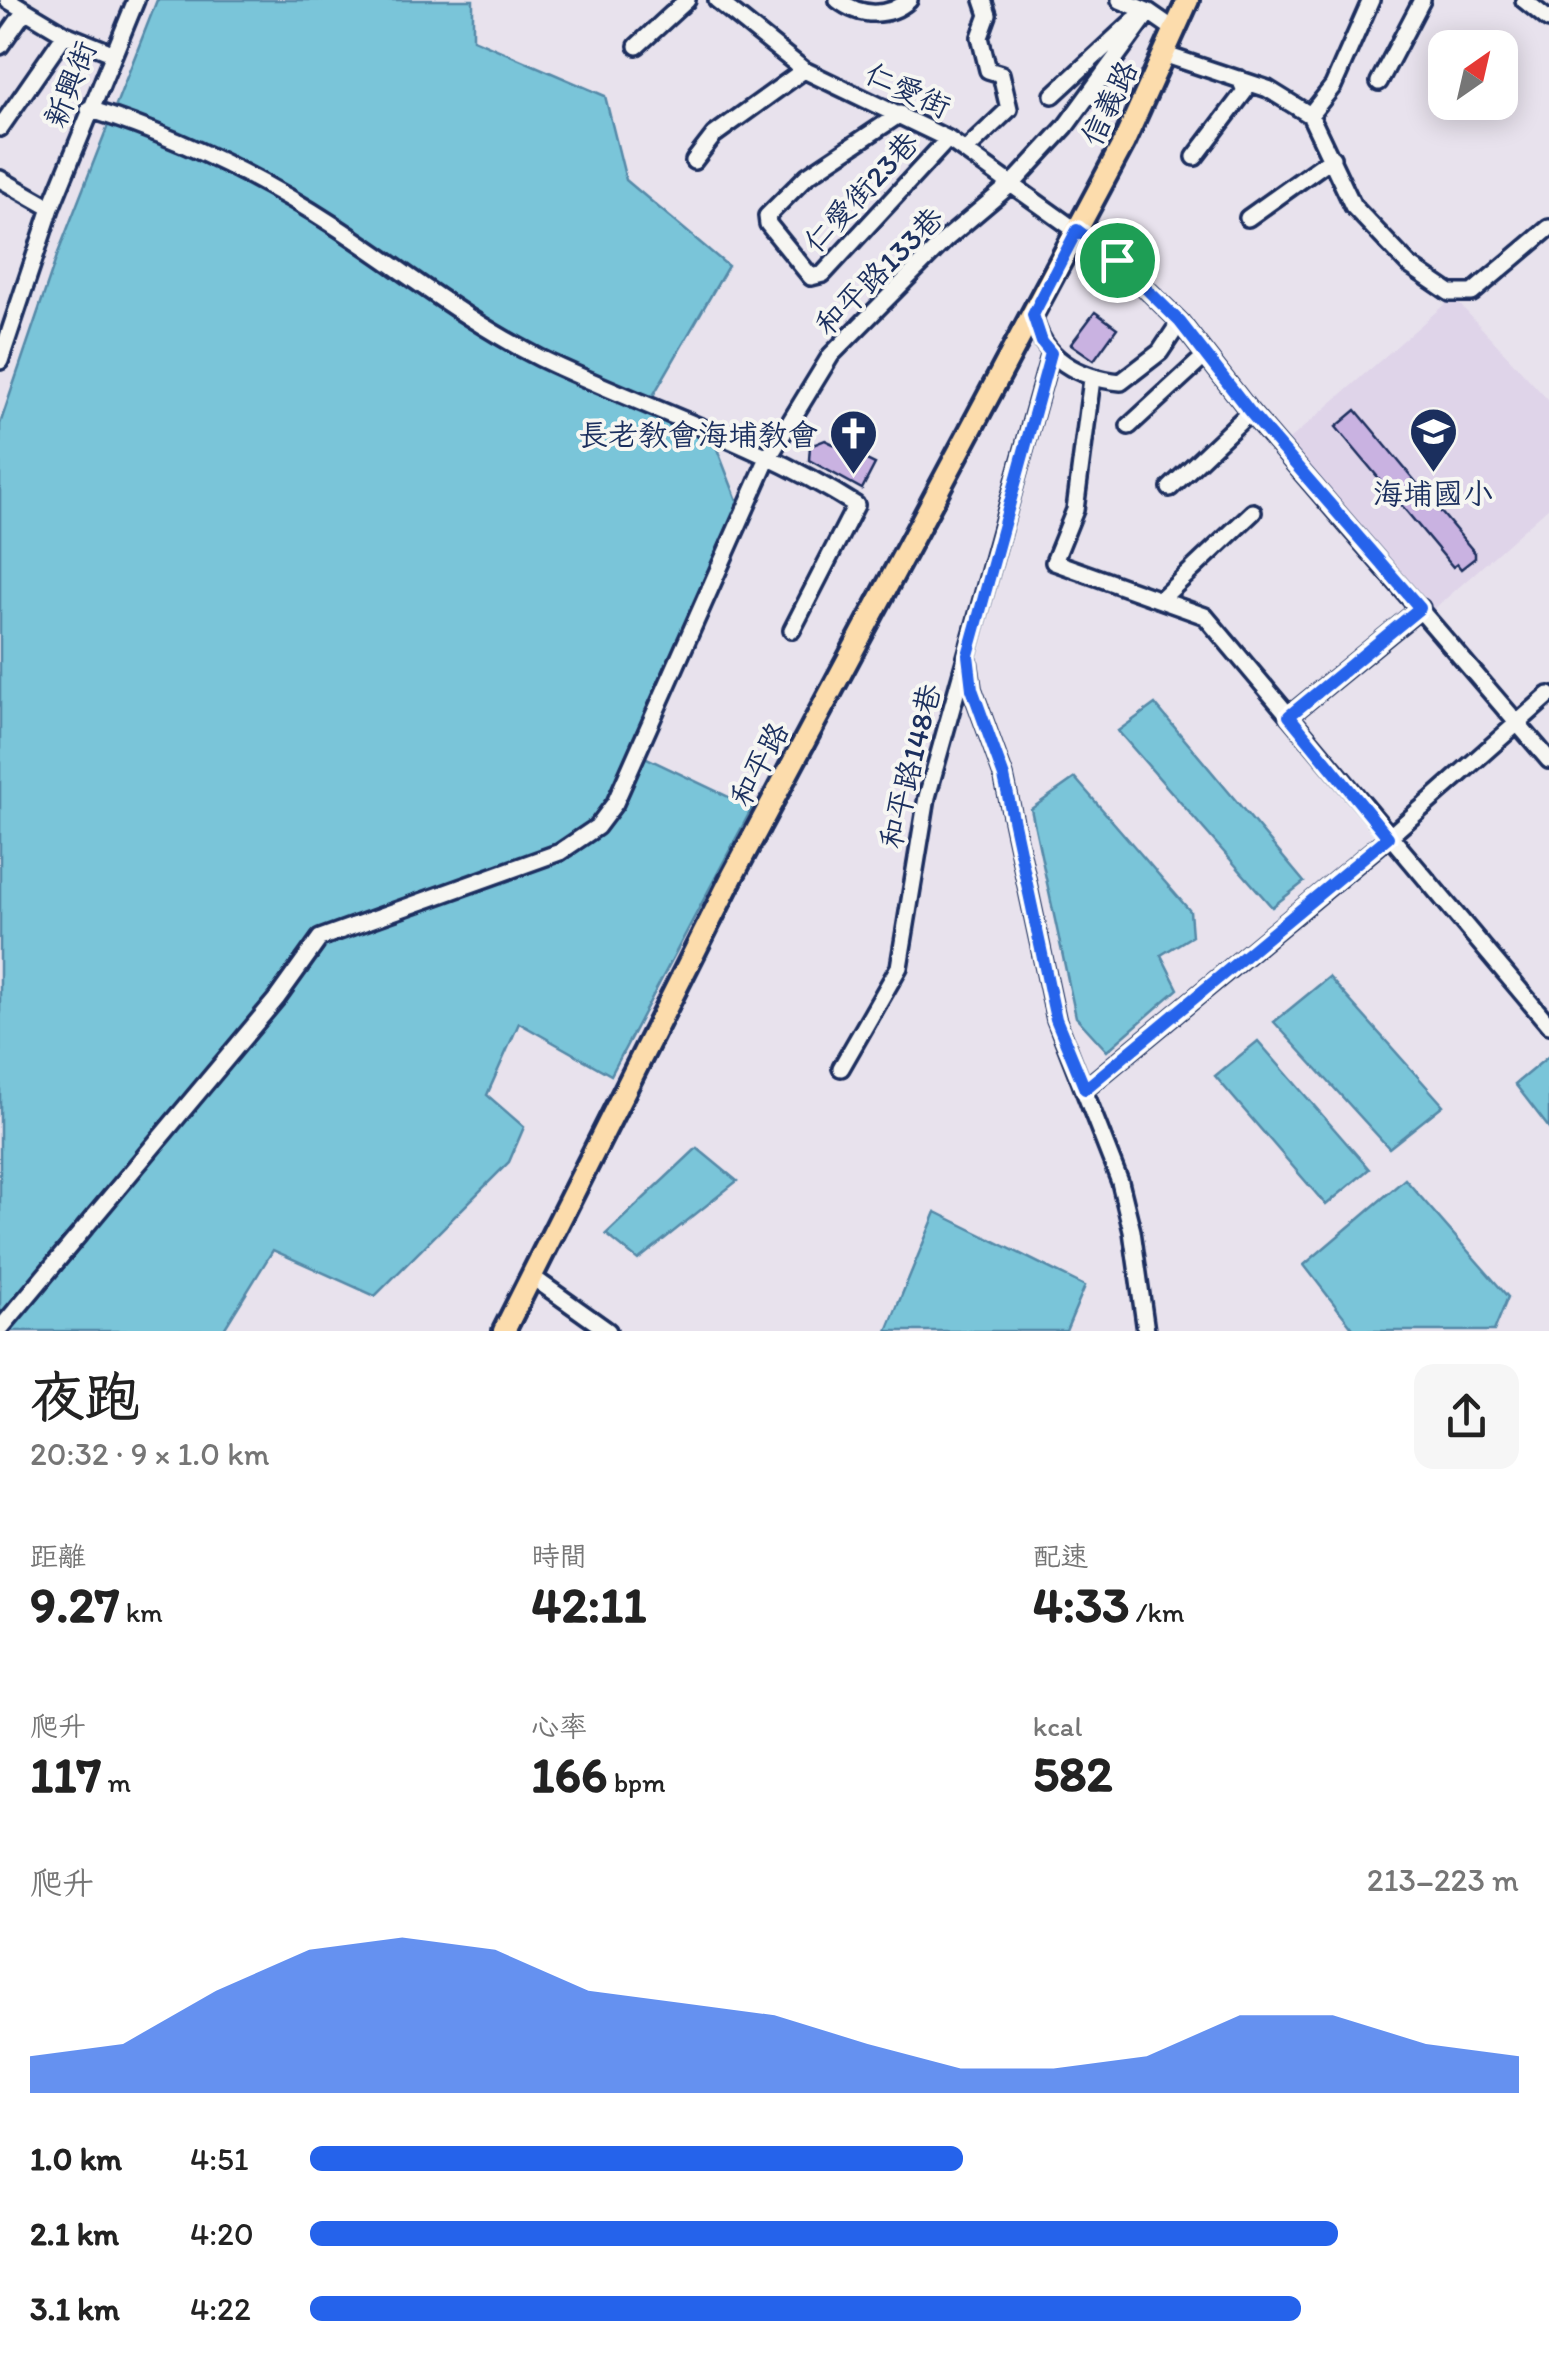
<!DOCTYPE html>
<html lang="zh-TW">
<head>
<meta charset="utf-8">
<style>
	body { margin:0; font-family:Itim,"LXGW WenKai TC",sans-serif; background:#f6f6f6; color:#222; height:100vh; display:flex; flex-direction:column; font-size:38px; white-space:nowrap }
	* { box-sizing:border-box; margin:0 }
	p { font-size:32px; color:#767676 }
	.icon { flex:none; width:55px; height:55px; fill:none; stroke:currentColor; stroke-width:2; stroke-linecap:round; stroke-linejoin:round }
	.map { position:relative; height:1331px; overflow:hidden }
	.side { display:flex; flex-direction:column; background:#fff; flex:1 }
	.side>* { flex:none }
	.needle { width:65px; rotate:34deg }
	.fabs { position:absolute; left:1428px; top:30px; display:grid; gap:20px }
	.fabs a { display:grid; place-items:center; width:90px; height:90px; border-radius:20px; background:#fff; box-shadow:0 5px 25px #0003; font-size:50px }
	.pin { position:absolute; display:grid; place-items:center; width:85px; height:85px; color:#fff; margin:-42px; border:5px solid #fff; border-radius:50%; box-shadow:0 2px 10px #0007 }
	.round { display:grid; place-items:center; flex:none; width:105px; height:105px; border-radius:20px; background:#f6f6f6 }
	.headline { display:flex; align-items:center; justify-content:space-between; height:170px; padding:0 30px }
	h1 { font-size:55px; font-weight:800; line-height:75px }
	.stats { display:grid; grid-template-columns:repeat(3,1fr); gap:15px; height:170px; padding:10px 30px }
	.stats div { display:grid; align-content:center }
	.stats b { font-size:50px; font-weight:800 }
	.stats small { font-size:28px; font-weight:400 }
	.stats p { font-size:28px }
	.chart { height:280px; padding:20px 30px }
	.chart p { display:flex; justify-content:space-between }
	.chart svg { width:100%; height:180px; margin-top:10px; fill:#2563eb; opacity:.7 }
	ul { padding:0 30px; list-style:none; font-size:32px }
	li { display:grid; grid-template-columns:160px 120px 1fr; align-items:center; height:75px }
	li i { height:25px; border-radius:12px; background:#2563eb }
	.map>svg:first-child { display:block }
</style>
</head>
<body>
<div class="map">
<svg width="1549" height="1331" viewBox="0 0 1549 1331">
	<rect width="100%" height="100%" fill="#e8e2ed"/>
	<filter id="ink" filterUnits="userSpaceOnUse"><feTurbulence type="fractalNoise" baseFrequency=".01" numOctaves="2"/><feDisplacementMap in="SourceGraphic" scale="20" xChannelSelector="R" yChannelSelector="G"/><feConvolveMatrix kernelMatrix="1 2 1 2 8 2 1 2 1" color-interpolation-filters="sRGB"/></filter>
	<g filter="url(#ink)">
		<path fill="#dfd4e9" d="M1453 297 1549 401V507L1432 611 1289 440Z"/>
		<path fill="#7ac5d9" stroke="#5489a8" stroke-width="2.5" d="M157 0H473V39L605 96 626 180 728 266 647 406 714 441 740 508 636 753 752 808 611 1075 519 1023 487 1095 524 1127 509 1162 375 1296 273 1250 223 1331H0V424L58 253Z
			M1155 704 1304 882 1272 907 1118 731Z
			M1075 778 1190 911 1192 936 1161 955 1178 989 1107 1051 1076 1017 1031 809Z
			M1329 977 1443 1105 1389 1148 1274 1022Z
			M1258 1041 1369 1169 1326 1205 1215 1076Z
			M1549 1056V1128L1515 1084Z
			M697 1148 737 1181 638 1260 606 1234Z
			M1405 1179 1508 1297 1494 1331H1355L1304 1265Z
			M936 1212 1085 1286 1066 1331H887Z"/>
		<path fill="#c9b2e1" stroke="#1b2f5e" stroke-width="2.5" d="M1095 312 1117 328 1094 360 1071 344Z
			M1356 410 1475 553V558L1461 569 1457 564 1453 567 1336 427Z
			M825 440 875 464 862 489 809 460 810 446Z"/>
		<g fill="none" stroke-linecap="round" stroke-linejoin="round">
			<defs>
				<path id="minor" d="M8 0 65 34 112 53
					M717 0 804 70 948 139 1117 260 1180 322 1250 412 1549 760
					M838 0C860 17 889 18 909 0
					M1120 0 1149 12 1175 30
					M1524 0 1549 20
					M0 46 24 12
					M637 46 687 0
					M1166 55 1268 89 1310 115 1353 206 1409 265 1450 293H1472L1549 228
					M1379 82 1422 0
					M1053 95 1134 20
					M89 109C178 137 257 175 335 226 404 271 466 321 540 358 644 408 758 443 856 505L792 630
					M900 114 807 176 767 216 768 224 811 277 823 274 948 139
					M1310 115 1333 86 1371 0
					M0 128 65 34
					M966 150 1009 109 1001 74 988 70 980 37 988 15 983 0
					M1195 157 1245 91 1240 79
					M694 161 714 135 804 70
					M0 179 51 208
					M1248 218 1332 158
					M1033 315C1042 359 1079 378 1121 382L1160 352 1180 322
					M0 361 51 208 136 0
					M1092 379 1075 510 1054 562 1205 616 1549 1025
					M1129 426 1204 357
					M1170 488 1250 412
					M1162 598 1253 512
					M968 661 972 689 1004 777 1056 1019 1120 1182 1132 1231 1146 1331
					M1289 716 1421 608
					M841 1068 899 967 927 797 1051 353
					M1085 1089 1389 837 1549 695
					M531 1276 608 1331
					M0 1329 277 998 320 938 560 852 597 827 615 803 767 460 831 355 946 239 1017 179 1065 127 1149 12"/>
				<path id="major" d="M504 1331 733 875 1124 142 1188 0"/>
			</defs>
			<use href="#minor" stroke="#1b2f5e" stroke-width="22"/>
			<use href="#major" stroke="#1b2f5e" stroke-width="28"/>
			<use href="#minor" stroke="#f6f6f2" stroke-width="15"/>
			<use href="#major" stroke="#fcdcac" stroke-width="20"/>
		</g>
	</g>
	<g fill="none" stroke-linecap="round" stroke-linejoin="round" filter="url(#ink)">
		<defs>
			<path id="route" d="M1077 230 1117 260 1180 322 1250 412 1420 608 1289 716 1388 837 1085 1089 1056 1019 1004 777 972 689 968 655 1051 353 1042 342 1033 315Z"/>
		</defs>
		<use href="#route" stroke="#fff" stroke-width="20"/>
		<use href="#route" stroke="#2563eb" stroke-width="12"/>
	</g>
	<defs>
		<symbol id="school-pin" viewBox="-11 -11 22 30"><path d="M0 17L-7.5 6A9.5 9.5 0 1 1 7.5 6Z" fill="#1b2f5e" stroke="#f6f6f2"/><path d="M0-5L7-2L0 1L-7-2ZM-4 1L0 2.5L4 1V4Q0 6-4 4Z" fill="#fff"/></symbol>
		<symbol id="church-pin" viewBox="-11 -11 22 30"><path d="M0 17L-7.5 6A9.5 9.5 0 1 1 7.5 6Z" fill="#1b2f5e" stroke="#f6f6f2"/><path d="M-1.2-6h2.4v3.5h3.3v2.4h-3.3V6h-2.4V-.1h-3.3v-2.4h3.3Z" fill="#fff"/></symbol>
	</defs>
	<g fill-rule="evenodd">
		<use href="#school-pin" x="1406" y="404" width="55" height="75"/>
		<use href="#church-pin" x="826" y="406" width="55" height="75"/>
	</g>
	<g text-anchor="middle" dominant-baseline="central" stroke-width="8" stroke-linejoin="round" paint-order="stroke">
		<g font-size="30" fill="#1b2f5e" stroke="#f6f6f2">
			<text transform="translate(70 84) rotate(-68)">新興街</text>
			<text transform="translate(908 90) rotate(25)">仁愛街</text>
			<text transform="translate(1109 103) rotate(-64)">信義路</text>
			<text transform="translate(861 192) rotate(-47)">仁愛街23巷</text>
			<text transform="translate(879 271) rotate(-45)">和平路133巷</text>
			<text transform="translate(759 764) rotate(-62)">和平路</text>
			<text transform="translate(910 766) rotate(-76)">和平路148巷</text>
		</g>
		<g font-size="30" fill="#1b2f5e" stroke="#f6f6f2" text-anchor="end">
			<text x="818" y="434">長老教會海埔教會</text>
			<text x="1433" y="493" text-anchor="middle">海埔國小</text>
		</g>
	</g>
</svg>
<div class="fabs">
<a><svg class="needle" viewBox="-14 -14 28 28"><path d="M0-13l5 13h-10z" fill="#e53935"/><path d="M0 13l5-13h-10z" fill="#767676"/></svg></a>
</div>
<div class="pin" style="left:1117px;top:260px;background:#1e9e55"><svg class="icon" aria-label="arrive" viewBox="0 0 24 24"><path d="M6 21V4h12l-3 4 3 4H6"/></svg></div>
</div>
<section class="side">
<div class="headline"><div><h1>夜跑</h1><p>20:32 · 9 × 1.0 km</p></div><a class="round"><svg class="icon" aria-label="share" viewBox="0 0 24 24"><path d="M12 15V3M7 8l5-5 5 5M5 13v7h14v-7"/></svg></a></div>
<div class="stats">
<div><p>距離</p><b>9.27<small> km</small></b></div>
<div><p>時間</p><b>42:11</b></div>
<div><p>配速</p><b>4:33<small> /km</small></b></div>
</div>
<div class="stats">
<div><p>爬升</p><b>117<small> m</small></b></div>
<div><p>心率</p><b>166<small> bpm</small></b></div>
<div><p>kcal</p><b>582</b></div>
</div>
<div class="chart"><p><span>爬升</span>213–223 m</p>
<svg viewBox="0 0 160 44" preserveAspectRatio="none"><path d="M0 44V35L10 32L20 19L30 9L40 6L50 9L60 19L70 22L80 25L90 32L100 38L110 38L120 35L130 25L140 25L150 32L160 35V44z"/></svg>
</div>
<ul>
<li><b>1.0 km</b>4:51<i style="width:54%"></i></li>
<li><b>2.1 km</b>4:20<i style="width:85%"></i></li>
<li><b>3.1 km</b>4:22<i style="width:82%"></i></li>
</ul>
</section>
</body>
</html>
